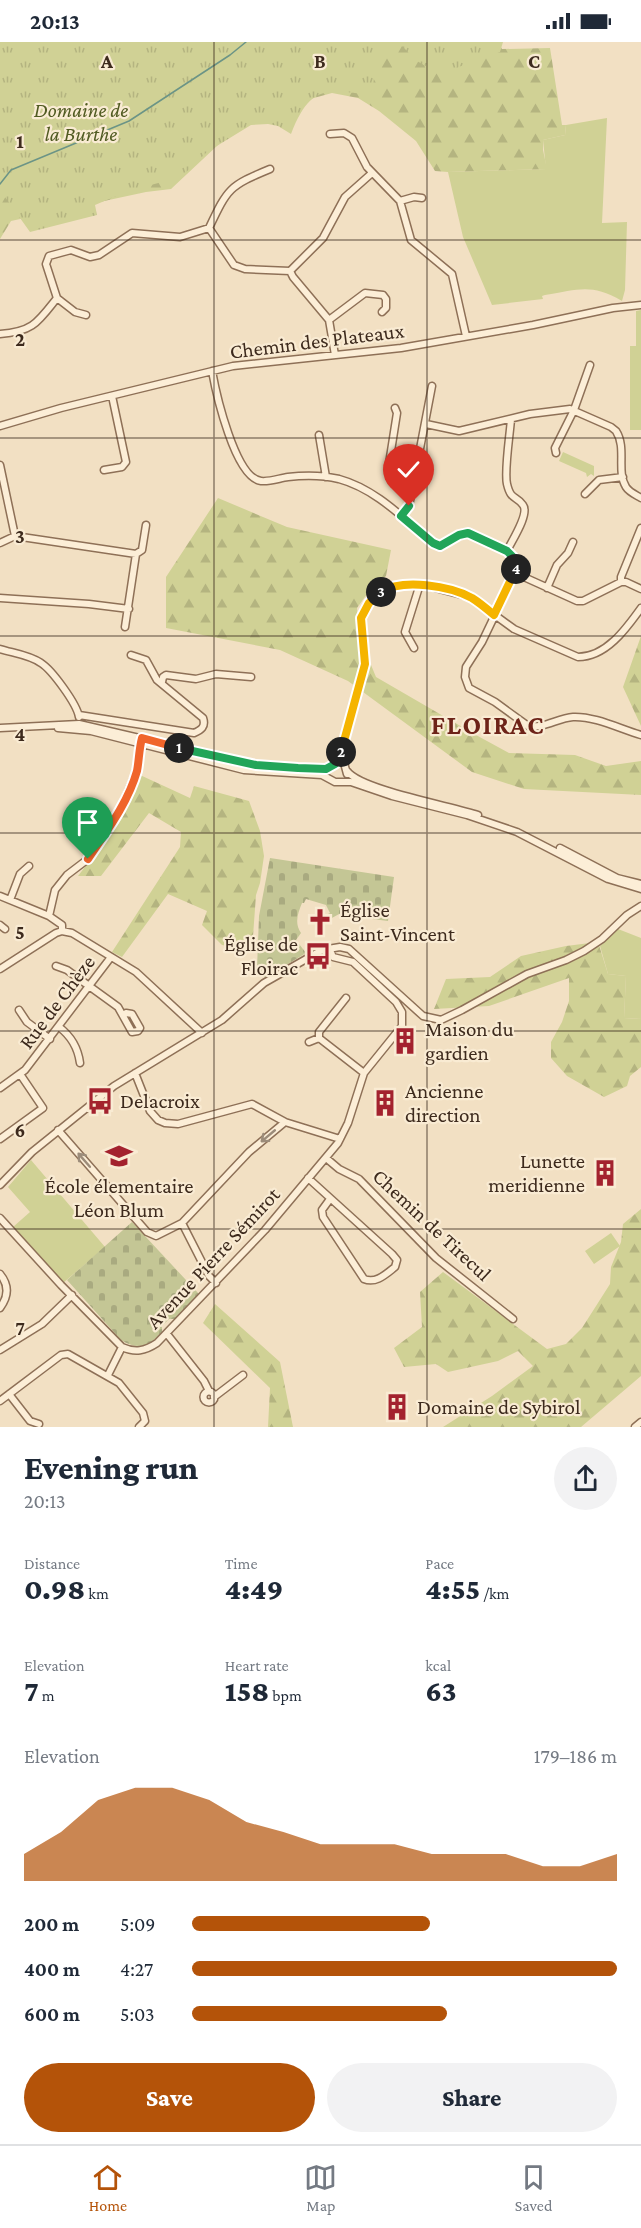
<!DOCTYPE html>
<html lang="en">
<head>
<meta charset="utf-8">
<style>
	body { margin:0; font-family:"Crimson Pro",serif; background:#f2f2f3; color:#1f2937; height:100vh; display:flex; flex-direction:column; font-size:22px; white-space:nowrap }
	* { box-sizing:border-box; margin:0 }
	p { font-size:20px; color:#747a83 }
	.icon { flex:none; width:33px; height:33px; fill:none; stroke:currentColor; stroke-width:2; stroke-linecap:round; stroke-linejoin:round }
	.map { position:relative; height:1385px; overflow:hidden }
	.drawer { display:flex; flex-direction:column; background:#fff; flex:1 }
	.drawer>* { flex:none }
	.pin { position:absolute; display:grid; place-items:center; width:51px; height:51px; color:#fff; margin:-62px -26px; border-radius:50% 50% 50% 0; rotate:-45deg; box-shadow:0 0 6px #0007 }
	.pin .icon { rotate:45deg }
	.km { position:absolute; width:30px; height:30px; margin:-15px; border-radius:50%; background:#222; color:#fff; font-size:16px; line-height:30px; text-align:center }
	.round { display:grid; place-items:center; flex:none; width:63px; height:63px; border-radius:32px; background:#f2f2f3 }
	.headline { display:flex; align-items:center; justify-content:space-between; height:102px; padding:0 24px }
	h1 { font-size:33px; font-weight:800; line-height:45px }
	.stats { display:grid; grid-template-columns:repeat(3,1fr); gap:9px; height:102px; padding:6px 24px }
	.stats div { display:grid; align-content:center }
	.stats b { font-size:30px; font-weight:800 }
	.stats small { font-size:16px; font-weight:400 }
	.stats p { font-size:16px }
	.chart { height:168px; padding:12px 24px }
	.chart p { display:flex; justify-content:space-between }
	.chart svg { width:100%; height:108px; margin-top:6px; fill:#b45309; opacity:.7 }
	.primary-button { display:flex; gap:12px; margin-top:auto; padding:12px 24px }
	.primary-button a { flex:1; height:69px; border-radius:36px; background:#b45309; color:#fff; font-size:24px; font-weight:800; line-height:69px; text-align:center }
	.primary-button a+a { background:#f2f2f3; color:#1f2937 }
	ul { padding:0 24px; list-style:none; font-size:20px }
	li { display:grid; grid-template-columns:96px 72px 1fr; align-items:center; height:45px }
	li i { height:15px; border-radius:8px; background:#b45309 }
	.status { display:flex; justify-content:space-between; align-items:center; height:42px; padding:0 30px; background:#fff; direction:ltr }
	.status svg { height:16px; fill:currentColor }
	.tab-bar { display:flex; justify-content:space-around; align-items:center; height:84px; border-top:2px solid #e0e1e3; background:#fff; font-size:16px; color:#747a83 }
	.tab-bar a { display:grid; justify-items:center; gap:3px }
	.tab-bar .on { color:#b45309 }
	.map>svg:first-child { display:block }
</style>
</head>
<body>
<div class="status"><b>20:13</b><svg viewBox="0 0 49 12"><path d="M0 12V9h3v3zM5 12V6h3v6zM10 12V3h3v9zM15 12V0h3v12zM26 1h20v11H26zM47 4h2v5h-2z"/></svg></div>
<div class="map">
<svg width="641" height="1385" viewBox="0 0 641 1385">
	<defs>
		<pattern id="forest-firs" width="22" height="20" patternUnits="userSpaceOnUse" patternTransform="scale(1.5)"><rect width="22" height="20" fill="#d0d195"/><path d="M5 1l3.5 6h-7zM16 11l3.5 6h-7z" fill="#b4b480"/></pattern>
		<pattern id="cemetery-stones" width="16" height="16" patternUnits="userSpaceOnUse" patternTransform="scale(1.5)"><rect width="16" height="16" fill="#c4c695"/><path d="M2 7V4a2 2 0 0 1 4 0v3zM10 15v-3a2 2 0 0 1 4 0v3z" fill="#a9aa80"/></pattern>
		<pattern id="park-tufts" width="24" height="20" patternUnits="userSpaceOnUse" patternTransform="scale(1.5)"><rect width="24" height="20" fill="#d0d195"/><path d="M3 7l-1-3M5 7V3M7 7l1-3M15 17l-1-3M17 17v-4M19 17l1-3" fill="none" stroke="#b4b480"/></pattern>
	</defs>
	<rect width="100%" height="100%" fill="#f2e0c3"/>
	<path fill="#d0d195" d="M607 76 602 181 627 180 625 248 622 259C590 241 579 248 545 253L542 254 543 257 492 263 463 195 448 130 546 127 543 98 565 93 566 83Z
		M641 268V388H630V304H636V269Z
		M563 410 594 424V434L591 432 587 435 586 431 559 419Z
		M618 887 641 896V977L624 976 626 934 608 932 600 904Z
		M31 1118 105 1205 63 1241 13 1185 30 1170 8 1145Z
		M611 1191 620 1204 594 1222 585 1209Z"/>
	<path fill="url(#forest-firs)" d="M27 0H498L502 7 550 6 562 83H566L565 93 543 98V108L547 127 448 130 435 129 416 99 379 69 358 56 332 51 303 59 265 77 234 88 171 147 146 150 11 179 0 197V27Z
		M218 456 287 485 391 508 386 534 372 545 357 566 359 594 376 635 476 693 509 711 575 713 606 724 641 719V753L524 747 472 730 348 639 280 608 166 586V535Z
		M641 594V684L623 645Z
		M140 733 190 756 194 744 249 759 260 789 264 814 260 841 256 853 252 908 222 903 202 883 207 869 168 852 122 915 112 910 180 805 181 790 149 771 101 834H78L118 782Z
		M598 900 608 932 626 934 624 976 641 977V1025L630 1034 627 1044 604 1055 567 1034 551 1016V1000L562 980 569 959V936L489 964 434 967 446 937 490 935 521 914 566 904Z
		M641 1167V1334L581 1385H443L492 1354 533 1324 518 1309 498 1319 448 1330 436 1322 404 1325 394 1306 422 1285 420 1250 443 1230 547 1307 566 1302 582 1286 610 1242 611 1225 621 1200 623 1182Z
		M215 1262 280 1320 293 1385H268L270 1346 203 1281Z"/>
	<path fill="url(#cemetery-stones)" d="M270 816 394 835 388 879 349 874 341 871 330 877 326 873 330 871 326 863 306 857 304 861H302C298 871 294 881 301 891L296 898 306 911 265 936 257 927 259 874Z
		M132 1180 199 1252 175 1277H169L162 1284V1290C149 1304 139 1309 121 1298L67 1238Z"/>
	<path fill="url(#park-tufts)" d="M0 0H384L376 17 372 54C324 45 309 46 291 92L278 84 268 82 251 83 207 110 181 135 128 149 95 163 97 173 30 190 0 148Z
		M398 0H503L500 10 439 32 417 19Z"/>
	<g fill="none" stroke-linecap="round" stroke-linejoin="round">
		<path stroke="#6b9486" stroke-width="1.5" d="M0 142 11 128 129 79 230 13 246 0"/>
		<defs>
			<path id="minor" d="M330 92 344 91 352 96 367 125 400 159 411 198 452 232 466 294
				M270 127C229 144 228 146 209 186L234 223 245 227 290 229 293 235 329 278 335 313
				M400 159 414 155 422 156
				M290 229 323 196 345 155 372 131
				M57 256 75 270 86 273
				M329 278 365 251 383 253 386 257V266L382 270
				M0 292C33 290 38 280 57 256L46 222 49 214 71 208 90 215 99 213 132 191 180 195 209 186
				M212 329C216 351 235 436 261 439 270 440 280 436 288 435 305 433 322 433 339 437 376 447 404 477 433 501L440 504C448 500 457 491 465 491 473 491 507 508 512 514 516 519 516 525 515 531L482 600 466 625 465 635 469 646 495 660 528 684C543 687 558 676 573 675 595 674 620 687 641 693
				M426 382 459 389 530 372 570 367 611 385 616 389C627 406 616 429 626 445 629 450 636 453 641 456
				M0 384 61 366 233 324 401 306 533 283 613 266 641 263
				M319 393 326 435
				M556 411 555 406 574 368 590 323
				M390 419 417 424
				M0 423 15 494 136 512
				M104 428 122 425 126 420 112 354
				M388 428 397 371 395 366
				M585 452 599 438 623 435
				M401 474 409 464 432 344
				M0 501 15 494
				M507 509C511 500 530 472 523 463 516 453 511 459 507 442 504 429 510 392 511 377
				M515 531 577 559H583L621 540H626L641 547
				M621 540V535L641 486
				M547 546 557 523 568 511 573 500
				M0 556 89 562 129 567
				M125 585 136 512 142 508 146 483
				M414 606 405 590 420 542
				M0 607C13 611 30 613 41 621 52 628 77 662 79 675
				M162 640 163 635 166 633 196 637 216 632 251 635
				M79 673 194 691C201 688 206 685 203 676L157 638 146 618 131 613
				M0 686 79 682 256 723 326 727 335 722 339 715 365 623 361 576 369 561 384 548 404 542H420L470 555 514 587 578 615C606 615 626 587 641 566
				M58 686 91 689 244 728 322 733 335 740H351L392 754 467 773 517 790 608 837 641 847
				M345 710 343 717 347 732
				M347 729C361 748 451 764 478 773
				M560 806 617 836 641 842
				M0 854 49 874 62 883V889
				M10 858 20 832 29 824
				M49 874 55 848 67 833 88 817 121 766 136 731 141 700
				M0 883 5 887
				M56 924 67 928 118 965 132 990 138 989 140 986 132 972 126 971 123 974
				M0 927 56 891 62 889 72 891 136 930 202 991
				M346 956 319 990V996L364 1031
				M19 968 27 980 50 997
				M59 985C71 994 78 1006 80 1021
				M309 1000 319 996
				M135 1031 150 1069 158 1078 165 1081 178 1082 252 1062 285 1080
				M0 1046 25 1028 111 915
				M58 1088 147 1190 156 1194 182 1181 249 1110 285 1080 340 1097
				M0 1097 43 1066 20 1032
				M326 1116 339 1127 359 1137 436 1216 513 1277
				M308 1136 392 1212 397 1218 395 1225C386 1232 376 1242 364 1237L323 1175 322 1168 330 1157
				M0 1143 32 1110 114 1044 222 978 264 941 322 908 340 905 349 907 423 974 441 978 462 968 527 932 566 918 584 909 602 897 627 873 641 864
				M0 1176 61 1243 122 1305C135 1311 145 1309 157 1301L265 1188 338 1101 348 1081 364 1031 402 984V970L396 960 353 920 333 915 329 906
				M182 1181 209 1234 216 1241
				M0 1232C9 1243 9 1254 0 1266
				M167 1292 204 1339 209 1349
				M0 1308 42 1282 72 1253
				M108 1333 122 1305
				M203.5 1355a5.5 5.5 0 1 1 11 0a5.5 5.5 0 1 1-11 0Z
				M9 1352 30 1379 39 1382
				M214 1355 243 1333
				M0 1359 61 1313 68 1312 119 1341 143 1371 145 1379 139 1385
				M635 1385 641 1380"/>
		</defs>
		<use href="#minor" stroke="#8e7057" stroke-width="9"/>
		<use href="#minor" stroke="#fceed7" stroke-width="6"/>
	</g>
	<defs><path id="oneway-shaft" d="M-6 0H5M1.5-3L5.5 0L1.5 3" fill="none" stroke-width="1.6" stroke-linecap="round" stroke-linejoin="round" transform="scale(1.5)"/></defs>
	<g stroke="#9c8c7a">
		<use href="#oneway-shaft" transform="translate(268 1094) rotate(140)"/>
		<use href="#oneway-shaft" transform="translate(84 1118) rotate(-131)"/>
	</g>
	<g fill="none" stroke-linecap="round" stroke-linejoin="round">
		<defs>
			<path id="split-1" d="M88 817C106 790 128 761 137 729 139 719 139 707 142 696L179 706"/>
			<path id="split-2" d="M179 706 256 723 298 726 326 727 335 722 341 710"/>
			<path id="split-3" d="M341 710 365 622 361 576 369 561 381 550"/>
			<path id="split-4" d="M381 550C403 536 450 544 472 556 480 561 487 567 494 573L516 527"/>
			<path id="split-5" d="M409 464 401 474 433 501 440 504 459 493 468 491 507 509 513 515 516 527"/>
		</defs>
		<use href="#split-1" stroke="#fff" stroke-width="12"/>
		<use href="#split-2" stroke="#fff" stroke-width="12"/>
		<use href="#split-3" stroke="#fff" stroke-width="12"/>
		<use href="#split-4" stroke="#fff" stroke-width="12"/>
		<use href="#split-5" stroke="#fff" stroke-width="12"/>
		<use href="#split-1" stroke="#f0652b" stroke-width="8"/>
		<use href="#split-2" stroke="#22a559" stroke-width="8"/>
		<use href="#split-3" stroke="#f5b400" stroke-width="8"/>
		<use href="#split-4" stroke="#f5b400" stroke-width="8"/>
		<use href="#split-5" stroke="#22a559" stroke-width="8"/>
	</g>
	<path fill="none" stroke="#3d2a1d" stroke-width="1.5" stroke-opacity="0.55" d="M214 0V1385M427 0V1385M0 198H641M0 396H641M0 594H641M0 791H641M0 989H641M0 1187H641"/>
	<defs>
		<symbol id="church-bare" viewBox="-9 -9 18 18"><path d="M-1.2-6h2.4v3.5h3.3v2.4h-3.3V6h-2.4V-.1h-3.3v-2.4h3.3Z" fill="#a3222e" stroke="#f9ebd3" stroke-width="2.5" paint-order="stroke"/></symbol>
		<symbol id="bus-bare" viewBox="-9 -9 18 18"><path d="M-5-6H5V4H4V6H2V4H-2V6H-4V4H-5ZM-3.5-4V0h7V-4ZM-3.5 1.2v1.5H-2V1.2ZM2 1.2v1.5H3.5V1.2Z" fill="#a3222e" stroke="#f9ebd3" stroke-width="2.5" paint-order="stroke"/></symbol>
		<symbol id="building-bare" viewBox="-9 -9 18 18"><path d="M-4-6H4V6H1V3H-1V6H-4ZM-2.5-4.3h1.7v1.8h-1.7ZM.8-4.3h1.7v1.8H.8ZM-2.5-1h1.7V.8h-1.7ZM.8-1h1.7V.8H.8Z" fill="#a3222e" stroke="#f9ebd3" stroke-width="2.5" paint-order="stroke"/></symbol>
		<symbol id="school-bare" viewBox="-9 -9 18 18"><path d="M0-5L7-2L0 1L-7-2ZM-4 1L0 2.5L4 1V4Q0 6-4 4Z" fill="#a3222e" stroke="#f9ebd3" stroke-width="2.5" paint-order="stroke"/></symbol>
	</defs>
	<g fill-rule="evenodd">
		<use href="#church-bare" x="301" y="861" width="38" height="38"/>
		<use href="#bus-bare" x="299" y="895" width="38" height="38"/>
		<use href="#building-bare" x="386" y="980" width="38" height="38"/>
		<use href="#bus-bare" x="81" y="1040" width="38" height="38"/>
		<use href="#building-bare" x="366" y="1042" width="38" height="38"/>
		<use href="#school-bare" x="100" y="1095" width="38" height="38"/>
		<use href="#building-bare" x="586" y="1112" width="38" height="38"/>
		<use href="#building-bare" x="378" y="1346" width="38" height="38"/>
	</g>
	<g text-anchor="middle" dominant-baseline="central" stroke-width="4.5" stroke-linejoin="round" paint-order="stroke">
		<g font-size="21" font-style="italic" fill="#515b22" stroke="#f9ebd3">
			<text x="81" y="68">Domaine de<tspan x="81" dy="24">la Burthe</tspan></text>
		</g>
		<g font-size="21" fill="#3d2a1d" stroke="#f9ebd3">
			<text transform="translate(317 299) rotate(-7)">Chemin des Plateaux</text>
			<text transform="translate(57 960) rotate(-53)">Rue de Chèze</text>
			<text transform="translate(432 1183) rotate(43)">Chemin de Tirecul</text>
			<text transform="translate(213 1216) rotate(-47)">Avenue Pierre Sémirot</text>
		</g>
		<g font-size="21" fill="#3d2a1d" stroke="#f9ebd3" text-anchor="start">
			<text x="340" y="868">Église<tspan x="340" dy="24">Saint-Vincent</tspan></text>
			<text x="298" y="902" text-anchor="end">Église de<tspan x="298" dy="24">Floirac</tspan></text>
			<text x="425" y="987">Maison du<tspan x="425" dy="24">gardien</tspan></text>
			<text x="405" y="1049">Ancienne<tspan x="405" dy="24">direction</tspan></text>
			<text x="120" y="1059">Delacroix</text>
			<text x="585" y="1119" text-anchor="end">Lunette<tspan x="585" dy="24">meridienne</tspan></text>
			<text x="119" y="1144" text-anchor="middle">École élementaire<tspan x="119" dy="24">Léon Blum</tspan></text>
			<text x="417" y="1365">Domaine de Sybirol</text>
		</g>
		<g font-size="27" font-weight="bold" letter-spacing="1.5" fill="#6d2318" stroke="#f9ebd3">
			<text x="488" y="683">FLOIRAC</text>
		</g>
	</g>
	<g font-size="20" text-anchor="middle" font-weight="bold" fill="#3d2a1d" stroke="#f9ebd3" stroke-width="4.5" stroke-linejoin="round" paint-order="stroke">
		<text x="107" y="26">A</text>
		<text x="320" y="26">B</text>
		<text x="534" y="26">C</text>
		<text x="20" y="106">1</text>
		<text x="20" y="304">2</text>
		<text x="20" y="501">3</text>
		<text x="20" y="699">4</text>
		<text x="20" y="897">5</text>
		<text x="20" y="1095">6</text>
		<text x="20" y="1293">7</text>
	</g>
</svg>
<div class="pin" style="left:88px;top:817px;background:#1e9e55"><svg class="icon" aria-label="arrive" viewBox="0 0 24 24"><path d="M6 21V4h12l-3 4 3 4H6"/></svg></div>
<div class="pin" style="left:409px;top:464px;background:#d93025"><svg class="icon" aria-label="check" viewBox="0 0 24 24"><path d="M5 12l5 5 9-10"/></svg></div>
<b class="km" style="left:179px;top:706px">1</b>
<b class="km" style="left:341px;top:710px">2</b>
<b class="km" style="left:381px;top:550px">3</b>
<b class="km" style="left:516px;top:527px">4</b>
</div>
<section class="drawer">
<div class="headline"><div><h1>Evening run</h1><p>20:13</p></div><a class="round"><svg class="icon" aria-label="share" viewBox="0 0 24 24"><path d="M12 15V3M7 8l5-5 5 5M5 13v7h14v-7"/></svg></a></div>
<div class="stats">
<div><p>Distance</p><b>0.98<small> km</small></b></div>
<div><p>Time</p><b>4:49</b></div>
<div><p>Pace</p><b>4:55<small> /km</small></b></div>
</div>
<div class="stats">
<div><p>Elevation</p><b>7<small> m</small></b></div>
<div><p>Heart rate</p><b>158<small> bpm</small></b></div>
<div><p>kcal</p><b>63</b></div>
</div>
<div class="chart"><p><span>Elevation</span>179–186 m</p>
<svg viewBox="0 0 160 44" preserveAspectRatio="none"><path d="M0 44V33L10 24L20 11L30 6L40 6L50 11L60 20L70 24L80 29L90 29L100 29L110 33L120 33L130 33L140 38L150 38L160 33V44z"/></svg>
</div>
<ul>
<li><b>200 m</b>5:09<i style="width:56%"></i></li>
<li><b>400 m</b>4:27<i style="width:100%"></i></li>
<li><b>600 m</b>5:03<i style="width:60%"></i></li>
</ul>
<div class="primary-button"><a>Save</a><a>Share</a></div>
</section>
<nav class="tab-bar">
<a class="on"><svg class="icon" aria-label="home" viewBox="0 0 24 24"><path d="M3 11l9-7 9 7M6 9v11h12V9"/></svg>Home</a>
<a><svg class="icon" aria-label="map" viewBox="0 0 24 24"><path d="M3 6l6-2 6 2 6-2v14l-6 2-6-2-6 2zM9 4v14M15 6v14"/></svg>Map</a>
<a><svg class="icon" aria-label="saved" viewBox="0 0 24 24"><path d="M7 4h10v16l-5-4-5 4z"/></svg>Saved</a>
</nav>
</body>
</html>
